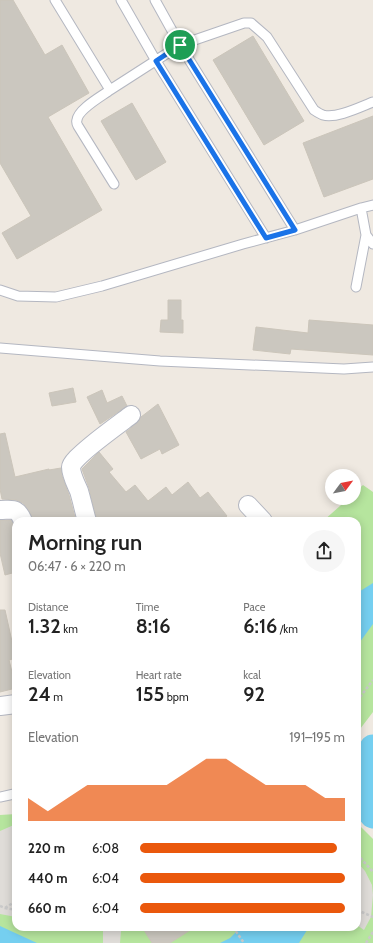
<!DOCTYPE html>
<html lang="en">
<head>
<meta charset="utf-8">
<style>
	body { margin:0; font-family:Cabin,sans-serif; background:#f6f6f6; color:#222; height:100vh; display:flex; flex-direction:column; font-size:15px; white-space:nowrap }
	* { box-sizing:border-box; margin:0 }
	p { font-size:13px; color:#767676 }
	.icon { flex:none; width:22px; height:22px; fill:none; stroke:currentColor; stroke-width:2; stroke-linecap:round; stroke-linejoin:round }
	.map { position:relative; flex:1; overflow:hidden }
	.drawer { position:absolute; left:12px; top:517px; width:349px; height:414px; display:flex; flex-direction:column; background:#fff; border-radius:12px; box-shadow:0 2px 10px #0003 }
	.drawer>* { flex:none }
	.needle { width:26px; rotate:58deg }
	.controls { position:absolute; left:325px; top:469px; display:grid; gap:8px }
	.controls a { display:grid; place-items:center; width:36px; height:36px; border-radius:50%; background:#fff; box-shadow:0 2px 10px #0003; font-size:20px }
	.pin { position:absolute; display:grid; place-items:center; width:34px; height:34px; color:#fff; margin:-17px; border:2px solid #fff; border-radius:50%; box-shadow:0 1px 4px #0007 }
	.round { display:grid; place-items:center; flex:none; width:42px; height:42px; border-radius:21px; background:#f6f6f6 }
	.headline { display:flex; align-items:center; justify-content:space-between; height:68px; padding:0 16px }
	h1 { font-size:22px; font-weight:600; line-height:30px }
	.metrics { display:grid; grid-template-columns:repeat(3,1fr); gap:6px; height:68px; padding:4px 16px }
	.metrics div { display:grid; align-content:center }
	.metrics b { font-size:20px; font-weight:600 }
	.metrics small { font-size:11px; font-weight:400 }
	.metrics p { font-size:11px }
	.chart { height:112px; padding:8px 16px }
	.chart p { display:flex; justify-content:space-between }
	.chart svg { width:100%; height:72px; margin-top:4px; fill:#ea580c; opacity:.7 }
	ul { padding:0 16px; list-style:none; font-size:13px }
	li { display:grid; grid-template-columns:64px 48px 1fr; align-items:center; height:30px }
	li i { height:10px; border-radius:5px; background:#ea580c }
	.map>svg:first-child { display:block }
</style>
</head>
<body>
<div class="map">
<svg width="373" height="943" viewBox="0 0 373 943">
	<rect width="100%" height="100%" fill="#efe9e1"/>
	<path fill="#b6e59e" d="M363 485 373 492V712L357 733V521H323L349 498H354V493Z
		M16 814V927H357V823L373 839V943H0V815Z"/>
	<path fill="#dfdcd8" d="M16 824V917L0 914V831Z
		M357 862 365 871 372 885 373 895 371 917 364 930 357 925Z
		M103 927H145L121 931 120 943H103Z"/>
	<path fill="#75cff0" d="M373 583V624L357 646V593Z
		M0 926 37 943H0Z
		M241 927H309L299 943H220L230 938Z"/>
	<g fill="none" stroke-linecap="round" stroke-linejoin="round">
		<path stroke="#75cff0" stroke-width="27" d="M373 748 363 764 359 798 373 815"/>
	</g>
	<path fill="#cbc7bf" stroke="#cbc5ba" d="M0 0H13L45 55 62 45 89 93 48 117 102 210 17 259 2 233 31 216 0 163Z
		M253 36 304 121 264 145 213 60Z
		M132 103 166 162 136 180 101 121Z
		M373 116V179L324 197 303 143Z
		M168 300H181V320H183V333L160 332 161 320H168Z
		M309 320 373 325V355L291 349 290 354 253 350 256 327 308 333Z
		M73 388 76 402 52 406 49 393Z
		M102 390 107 403 122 396 127 406 100 424 87 397Z
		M158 404 179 445 162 454 160 449 141 459 126 432 137 423 141 417Z
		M5 433 15 477 49 469V470L61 468 62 476 69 495 76 521H33L30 512 23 503 16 500 2 499 0 489V434Z
		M99 452 113 469 109 472 126 492 135 485 148 501 166 487 172 495 188 482 200 498 208 492 227 516 220 521H97L89 488 82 469Z
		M0 520H11L16 528V572L5 575 0 553Z
		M0 610H5L13 646 16 645V658L9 660 16 688 0 692Z
		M142 927H195L170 943H152Z"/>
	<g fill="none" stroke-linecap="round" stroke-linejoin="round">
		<defs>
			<path id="lane" d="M55 0 110 90 180 45 244 23H251L267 37 314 110C317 112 320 114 323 115 336 119 360 107 373 102
				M121 0 156 61 266 238
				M155 0 180 45 295 230
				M110 90C102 96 78 109 77 120 76 122 77 124 78 126L114 184
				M361 208 366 235 373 244
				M356 287 366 235
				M0 290 18 296 56 297 102 286 243 244 295 230 361 208 373 205
				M0 348 160 361 344 369 373 367
				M0 797 14 794 16 793"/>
			<path id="street" d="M248 505 263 521
				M0 510C13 510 17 507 23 521
				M87 521C84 511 82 501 79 491 76 484 71 475 71 467 71 458 122 422 131 415
				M0 706 16 704"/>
		</defs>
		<use href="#lane" stroke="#b4b7c1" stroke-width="11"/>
		<use href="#street" stroke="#b4b7c1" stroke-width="20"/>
		<path stroke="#c9c9c9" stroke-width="2.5" stroke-dasharray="3 2" stroke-linecap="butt" d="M357 701 373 680
			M357 854 373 872
			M0 906 5 908 16 910
			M5 908 16 901
			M357 910 373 917
			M233 927 244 943
			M366 943 373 932"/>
		<use href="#lane" stroke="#fff" stroke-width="9"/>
		<use href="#street" stroke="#fff" stroke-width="18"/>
	</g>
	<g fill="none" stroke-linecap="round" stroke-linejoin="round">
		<defs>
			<path id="route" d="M180 45 295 230 266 238 156 61Z"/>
		</defs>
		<use href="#route" stroke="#fff" stroke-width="8"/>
		<use href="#route" stroke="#1a73e8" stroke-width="5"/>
	</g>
</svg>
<div class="controls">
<a><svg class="needle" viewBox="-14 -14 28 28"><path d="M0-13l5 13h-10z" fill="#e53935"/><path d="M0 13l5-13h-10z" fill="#767676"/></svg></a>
</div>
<div class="pin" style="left:180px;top:45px;background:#1e9e55"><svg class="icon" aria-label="arrive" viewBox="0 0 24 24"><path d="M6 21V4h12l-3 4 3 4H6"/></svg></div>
<section class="drawer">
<div class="headline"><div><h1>Morning run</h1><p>06:47 · 6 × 220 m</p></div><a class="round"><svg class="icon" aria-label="share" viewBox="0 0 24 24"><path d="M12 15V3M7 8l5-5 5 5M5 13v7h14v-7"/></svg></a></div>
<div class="metrics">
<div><p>Distance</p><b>1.32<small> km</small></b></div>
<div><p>Time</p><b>8:16</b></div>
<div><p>Pace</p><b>6:16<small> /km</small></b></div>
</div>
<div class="metrics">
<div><p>Elevation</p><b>24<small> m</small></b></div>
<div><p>Heart rate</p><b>155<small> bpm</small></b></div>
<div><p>kcal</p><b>92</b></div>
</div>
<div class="chart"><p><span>Elevation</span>191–195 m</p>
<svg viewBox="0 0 160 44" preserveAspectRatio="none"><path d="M0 44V30L10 38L20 30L30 22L40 22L50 22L60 22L70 22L80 14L90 6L100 6L110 14L120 22L130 22L140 22L150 30L160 30V44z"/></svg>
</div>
<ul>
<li><b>220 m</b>6:08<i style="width:96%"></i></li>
<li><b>440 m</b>6:04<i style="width:100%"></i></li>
<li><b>660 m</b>6:04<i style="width:100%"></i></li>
</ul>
</section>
</div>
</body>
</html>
